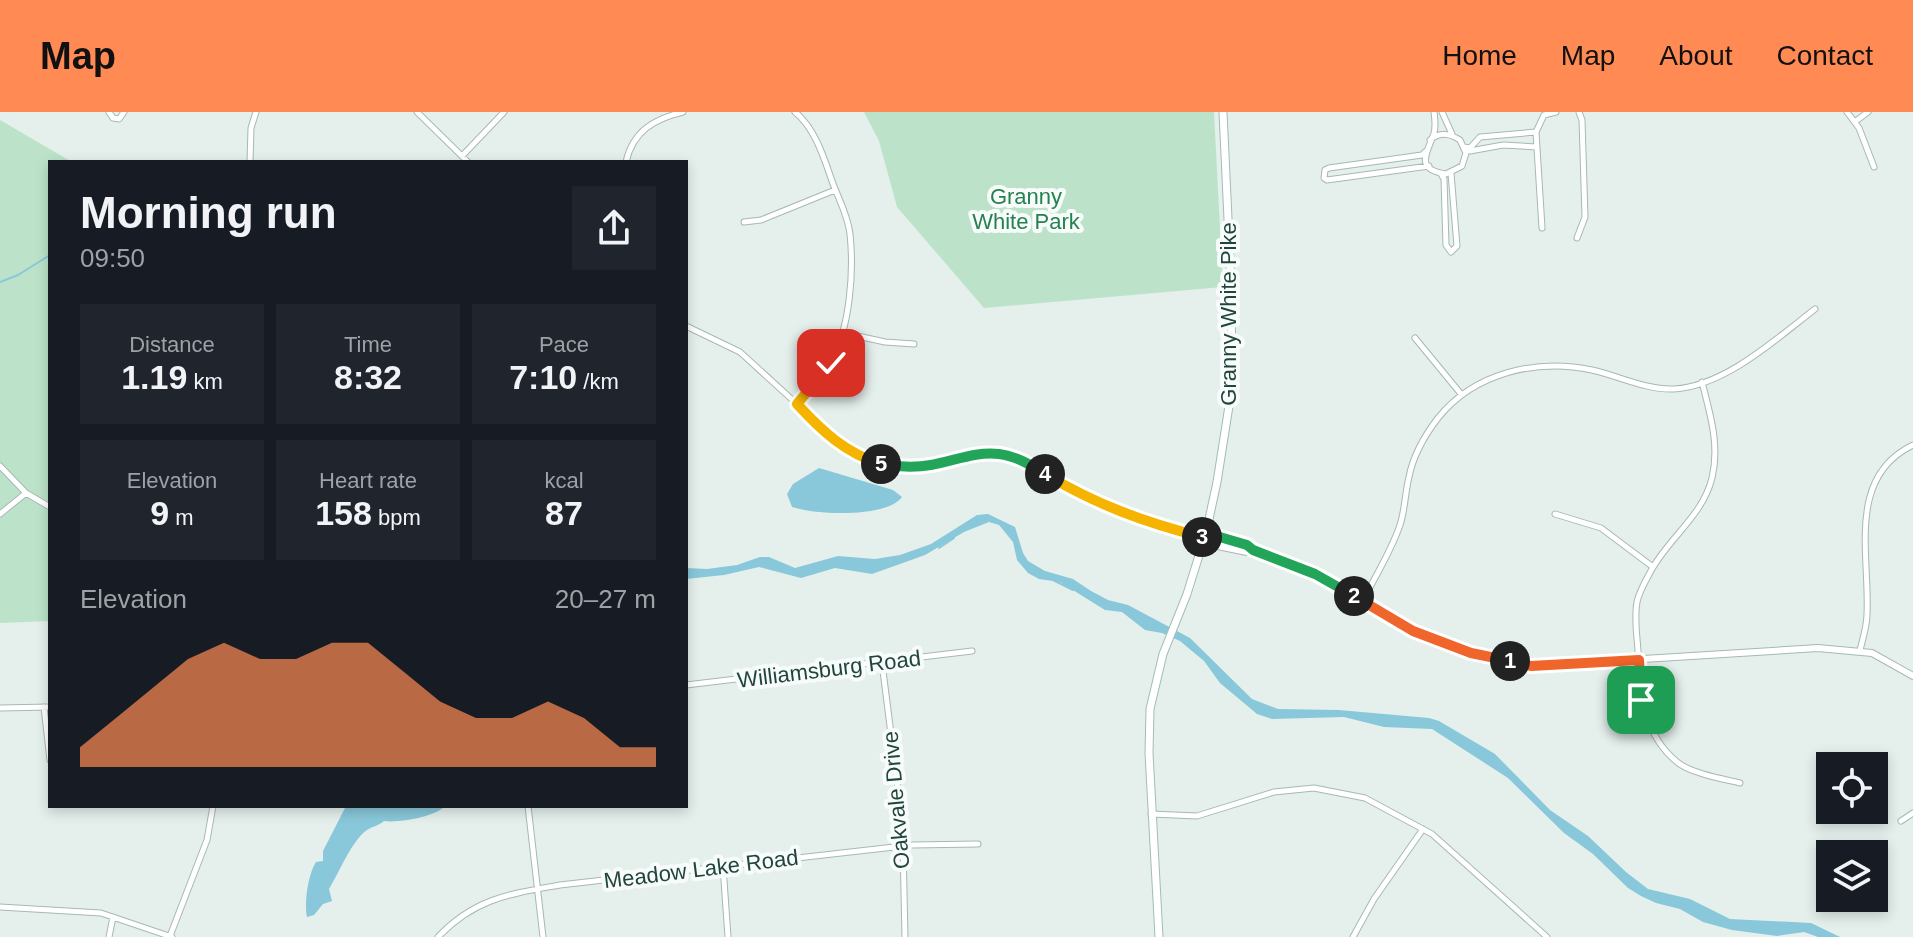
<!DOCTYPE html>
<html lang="en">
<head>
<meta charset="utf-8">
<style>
	body { margin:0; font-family:Arial,sans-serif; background:#20242c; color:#f1f3f6; height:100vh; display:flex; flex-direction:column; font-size:30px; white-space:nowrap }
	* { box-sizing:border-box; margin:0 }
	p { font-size:26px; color:#9ea1a6 }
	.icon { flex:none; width:44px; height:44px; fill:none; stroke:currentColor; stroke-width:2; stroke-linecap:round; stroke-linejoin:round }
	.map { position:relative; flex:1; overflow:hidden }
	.panel { position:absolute; left:48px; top:48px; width:640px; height:648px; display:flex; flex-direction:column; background:#171b24; border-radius:0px; box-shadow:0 4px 12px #0003 }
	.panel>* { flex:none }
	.fabs { position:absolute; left:1816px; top:640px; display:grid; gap:16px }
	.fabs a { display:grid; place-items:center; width:72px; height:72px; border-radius:0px; background:#171b24; box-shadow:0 4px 12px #0003; font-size:40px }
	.pin { position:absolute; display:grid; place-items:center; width:68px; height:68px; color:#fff; margin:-34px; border-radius:16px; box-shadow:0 4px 12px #0006 }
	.km { position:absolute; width:40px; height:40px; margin:-20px; border-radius:50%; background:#222; color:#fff; font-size:22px; line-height:40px; text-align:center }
	.round { display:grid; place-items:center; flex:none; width:84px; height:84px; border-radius:0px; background:#20242c }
	.headline { display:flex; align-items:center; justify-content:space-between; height:136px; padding:0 32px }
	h1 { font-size:44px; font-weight:600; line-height:60px }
	.metrics { display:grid; grid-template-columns:repeat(3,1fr); gap:12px; height:136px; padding:8px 32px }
	.metrics div { display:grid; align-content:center; border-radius:0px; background:#20242c; text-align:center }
	.metrics b { font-size:34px; font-weight:600 }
	.metrics small { font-size:22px; font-weight:400 }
	.metrics p { font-size:22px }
	.chart { height:224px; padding:16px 32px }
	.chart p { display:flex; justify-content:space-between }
	.chart svg { width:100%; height:144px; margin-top:8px; fill:#ff8a54; opacity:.7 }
	header { display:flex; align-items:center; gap:48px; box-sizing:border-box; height:112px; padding:0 40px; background:#ff8a54; color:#111 }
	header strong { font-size:38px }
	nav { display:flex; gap:44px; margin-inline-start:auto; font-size:28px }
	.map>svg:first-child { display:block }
</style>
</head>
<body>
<header>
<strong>Map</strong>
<nav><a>Home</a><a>Map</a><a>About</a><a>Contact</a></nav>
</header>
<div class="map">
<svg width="1913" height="825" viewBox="0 0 1913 825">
	<rect width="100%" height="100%" fill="#e5f0ec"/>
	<path fill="#bce3c9" d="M864 0H1214L1223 175 984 196 897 95 879 29Z
		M0 8 72 50H50V509L0 511Z"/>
	<path fill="#88c8da" d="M819 356 893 378 902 385C887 406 816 403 792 395L787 382 793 372Z
		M988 402 1015 415 1023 441 1028 449 1045 459 1073 467 1091 479 1108 488 1128 493 1190 526 1252 587 1278 597 1339 598 1429 606 1439 609 1495 642 1550 698 1588 724 1626 760 1648 777 1690 787 1730 807 1811 811 1840 825H1818L1804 820 1777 824 1732 818 1703 810 1680 797 1656 791 1641 784 1628 776 1593 742 1564 721 1508 666 1432 617 1384 615 1344 605 1272 607 1257 602 1220 571 1204 549 1180 529 1162 521 1145 518 1122 500 1105 498 1060 470 1039 467 1028 461 1017 448 1013 430 999 413 989 410 964 420 925 443 872 462 835 456 801 466 759 455 724 463 686 467V456L707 457 737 453 760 445H769L795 456 838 444 875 447 900 443 931 432 977 403Z
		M346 694H445C435 705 399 711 384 709 378 714 373 714 367 718 352 728 339 761 329 777L332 789 323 792 314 803 307 805C304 791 308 762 316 750L323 749V739Z"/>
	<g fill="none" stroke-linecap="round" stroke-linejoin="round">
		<path stroke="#88c8da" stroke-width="2" d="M0 170 18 163 50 143
			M939 436 954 426
			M1053 468 1073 478"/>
		<defs>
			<path id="minor" d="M109 0 113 6 119 7 124 0
				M417 0 468 50
				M795 0C815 16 824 46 832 69 838 86 848 103 850 122 854 160 850 214 832 248 823 264 809 278 797 292
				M1442 0 1452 22
				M1847 0 1859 16 1874 55
				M1856 9 1868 0
				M1430 28C1440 20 1449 21 1460 28L1466 41 1462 54 1446 62C1413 57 1428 40 1434 21 1436 14 1435 7 1434 0
				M1464 35 1470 36 1480 25 1536 20
				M1470 39 1503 33 1537 35
				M1425 40 1422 43 1329 56 1325 58 1324 66 1327 68 1429 54
				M462 44 504 0
				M250 50 251 16 256 0
				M626 50C633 19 654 7 683 0
				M1441 62 1444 67 1446 133 1451 140 1457 134 1451 61
				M744 110 761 108 835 78
				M1542 116 1536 20 1544 3 1556 0
				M1577 126 1585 105 1582 8 1579 0
				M686 214 740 240 797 292 826 323 850 340 879 352 905 355 930 353 977 342H999L1021 348 1108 396 1149 411 1205 426
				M844 221 885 230 914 232
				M1415 226 1461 282
				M1702 270C1710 302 1720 333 1712 366 1703 403 1670 425 1652 457 1647 466 1639 480 1637 490 1634 506 1637 523 1638 539 1641 581 1642 621 1677 650 1690 661 1723 667 1740 671
				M0 354 26 381 50 395
				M0 402 26 381
				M1555 402 1601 416 1653 455
				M1363 489C1375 464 1391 440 1400 413 1405 398 1405 381 1409 365 1413 344 1425 323 1438 306 1474 261 1536 246 1592 258 1619 264 1646 278 1674 277 1725 274 1776 227 1815 197
				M1860 538C1863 526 1867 514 1867 502 1870 444 1846 365 1913 333
				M882 551 898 677 903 734 905 825
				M686 573 972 539
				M44 595 50 648
				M0 596 50 595
				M528 694 543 825
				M1151 702 1197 704 1274 680 1314 676 1365 686 1432 722 1547 825
				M1901 709 1913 701
				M723 754 728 825
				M0 795 101 801 172 825
				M170 824 207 728 213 694
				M109 825 113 805
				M438 825C475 786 510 782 560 773L912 733 978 732
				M1353 825 1374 787 1423 717"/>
			<path id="tertiary" d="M1206 421 1247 433 1253 438 1315 462 1413 519 1471 541 1531 554 1818 536 1872 541 1913 564
				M1203 431 1247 440 1253 438"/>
			<path id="secondary" d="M1159 825 1149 641 1150 597 1163 542 1187 482 1206 421 1217 370 1232 275 1231 171 1223 0"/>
		</defs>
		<use href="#minor" stroke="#a6b9b4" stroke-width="7"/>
		<use href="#tertiary" stroke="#a6b9b4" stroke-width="8"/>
		<use href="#secondary" stroke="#a2bdb6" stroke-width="9"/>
		<use href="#minor" stroke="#fff" stroke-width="5"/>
		<use href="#tertiary" stroke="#fff" stroke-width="6"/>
		<use href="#secondary" stroke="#fff" stroke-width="7"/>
	</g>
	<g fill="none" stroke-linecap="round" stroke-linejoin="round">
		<defs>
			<path id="split-1" d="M1510 549 1531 554 1639 548 1641 588"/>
			<path id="split-2" d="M1354 484 1413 519 1471 541 1510 549"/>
			<path id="split-3" d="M1202 425 1205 426 1206 421 1247 433 1253 438 1315 462 1354 484"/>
			<path id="split-4" d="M1045 362C1097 393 1144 410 1202 425"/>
			<path id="split-5" d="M881 352C898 355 914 356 931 353 954 349 976 339 999 342 1016 344 1031 353 1045 362"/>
			<path id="split-6" d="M831 251 797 292C822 319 845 341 881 352"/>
		</defs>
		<use href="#split-1" stroke="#fff" stroke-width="16"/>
		<use href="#split-2" stroke="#fff" stroke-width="16"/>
		<use href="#split-3" stroke="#fff" stroke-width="16"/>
		<use href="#split-4" stroke="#fff" stroke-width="16"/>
		<use href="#split-5" stroke="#fff" stroke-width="16"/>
		<use href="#split-6" stroke="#fff" stroke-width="16"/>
		<use href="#split-1" stroke="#f0652b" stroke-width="10"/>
		<use href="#split-2" stroke="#f0652b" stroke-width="10"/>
		<use href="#split-3" stroke="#22a559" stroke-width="10"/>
		<use href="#split-4" stroke="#f5b400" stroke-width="10"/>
		<use href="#split-5" stroke="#22a559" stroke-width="10"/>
		<use href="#split-6" stroke="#f5b400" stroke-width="10"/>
	</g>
	<g text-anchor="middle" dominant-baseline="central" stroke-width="8" stroke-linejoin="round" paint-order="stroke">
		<g font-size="22" fill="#268150" stroke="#f7fbf9">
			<text x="1026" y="84">Granny<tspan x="1026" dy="25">White Park</tspan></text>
		</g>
		<g font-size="22" fill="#21453e" stroke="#f7fbf9">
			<text transform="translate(1228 202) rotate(-90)">Granny White Pike</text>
			<text transform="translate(829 557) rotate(-7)">Williamsburg Road</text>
			<text transform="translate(896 688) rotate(-95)">Oakvale Drive</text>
			<text transform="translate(701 757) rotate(-7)">Meadow Lake Road</text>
		</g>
	</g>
</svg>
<div class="fabs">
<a><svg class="icon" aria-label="locate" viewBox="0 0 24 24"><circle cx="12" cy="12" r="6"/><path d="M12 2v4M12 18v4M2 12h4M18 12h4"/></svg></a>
<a><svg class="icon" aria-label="layers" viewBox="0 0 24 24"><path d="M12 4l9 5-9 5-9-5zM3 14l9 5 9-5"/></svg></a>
</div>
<div class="pin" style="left:1641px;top:588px;background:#1e9e55"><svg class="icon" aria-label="arrive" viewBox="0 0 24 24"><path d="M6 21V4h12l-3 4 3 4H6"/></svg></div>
<div class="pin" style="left:831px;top:251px;background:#d93025"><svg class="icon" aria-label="check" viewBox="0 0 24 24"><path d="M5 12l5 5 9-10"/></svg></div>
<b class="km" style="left:1510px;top:549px">1</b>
<b class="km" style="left:1354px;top:484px">2</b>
<b class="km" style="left:1202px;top:425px">3</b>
<b class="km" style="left:1045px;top:362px">4</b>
<b class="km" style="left:881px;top:352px">5</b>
<section class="panel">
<div class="headline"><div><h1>Morning run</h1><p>09:50</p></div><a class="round"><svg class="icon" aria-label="share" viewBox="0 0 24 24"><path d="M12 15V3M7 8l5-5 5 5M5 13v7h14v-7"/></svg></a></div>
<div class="metrics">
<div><p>Distance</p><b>1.19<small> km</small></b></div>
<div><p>Time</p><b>8:32</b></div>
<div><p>Pace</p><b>7:10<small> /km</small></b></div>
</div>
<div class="metrics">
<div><p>Elevation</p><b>9<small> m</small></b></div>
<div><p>Heart rate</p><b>158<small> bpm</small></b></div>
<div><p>kcal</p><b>87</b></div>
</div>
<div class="chart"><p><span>Elevation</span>20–27 m</p>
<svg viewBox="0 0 160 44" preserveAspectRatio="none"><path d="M0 44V38L10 29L20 20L30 11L40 6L50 11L60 11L70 6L80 6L90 15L100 24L110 29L120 29L130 24L140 29L150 38L160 38V44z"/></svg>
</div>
</section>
</div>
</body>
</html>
